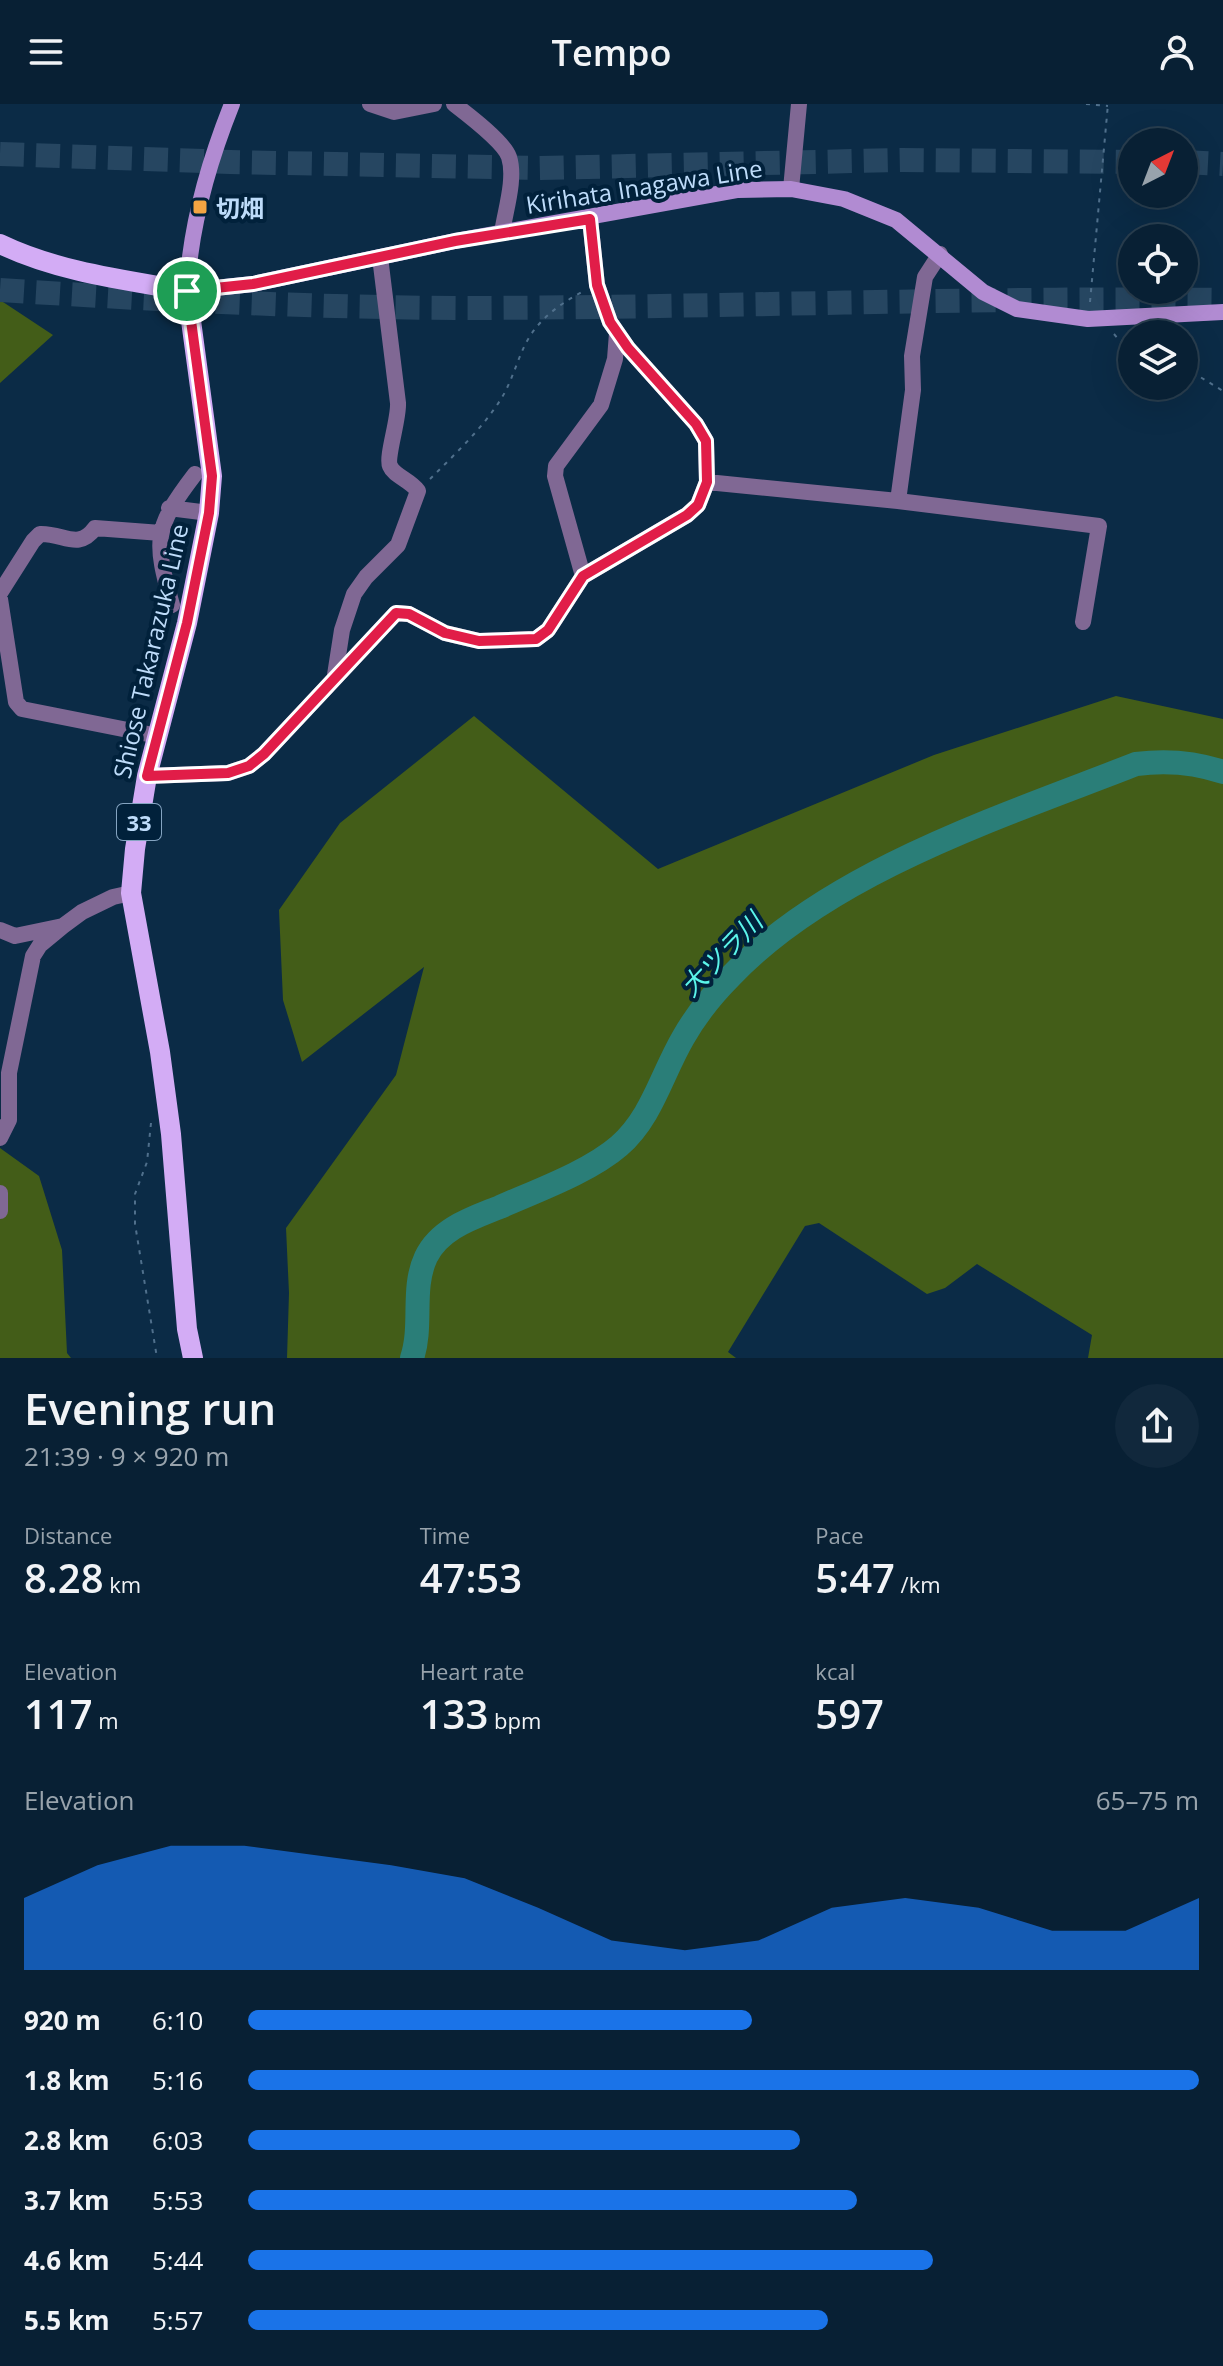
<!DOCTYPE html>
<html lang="en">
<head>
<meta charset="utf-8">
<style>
	body { margin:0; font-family:"Open Sans","Noto Sans JP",sans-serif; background:#11283c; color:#f1f3f6; height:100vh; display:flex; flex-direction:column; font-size:30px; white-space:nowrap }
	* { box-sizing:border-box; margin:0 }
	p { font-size:26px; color:#98a3ac }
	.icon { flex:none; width:44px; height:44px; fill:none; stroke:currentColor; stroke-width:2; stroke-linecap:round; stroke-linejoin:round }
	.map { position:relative; height:1254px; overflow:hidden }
	.sheet { display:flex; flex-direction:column; background:#082034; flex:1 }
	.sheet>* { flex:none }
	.needle { width:52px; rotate:42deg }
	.buttons { position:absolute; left:1118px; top:24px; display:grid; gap:16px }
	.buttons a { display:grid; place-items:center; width:80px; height:80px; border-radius:50%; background:#082034; box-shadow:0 8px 32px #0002,0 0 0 2px #293e4f; font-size:40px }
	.pin { position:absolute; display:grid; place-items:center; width:68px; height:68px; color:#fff; margin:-34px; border:4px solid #fff; border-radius:50%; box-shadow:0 2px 8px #0007 }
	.round { display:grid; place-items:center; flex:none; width:84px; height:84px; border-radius:42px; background:#11283c }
	.headline { display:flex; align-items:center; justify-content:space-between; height:136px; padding:0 24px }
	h1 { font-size:44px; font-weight:600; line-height:60px }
	.figures { display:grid; grid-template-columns:repeat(3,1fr); gap:12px; height:136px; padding:8px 24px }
	.figures div { display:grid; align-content:center }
	.figures b { font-size:40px; font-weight:600 }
	.figures small { font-size:22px; font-weight:400 }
	.figures p { font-size:22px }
	.chart { height:224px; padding:16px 24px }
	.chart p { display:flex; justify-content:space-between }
	.chart svg { width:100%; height:144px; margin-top:8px; fill:#1a73e8; opacity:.7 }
	ul { padding:0 24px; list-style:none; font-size:26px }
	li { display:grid; grid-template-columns:128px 96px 1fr; align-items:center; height:60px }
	li i { height:20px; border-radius:10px; background:#1a73e8 }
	header { display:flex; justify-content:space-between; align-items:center; height:104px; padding:0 24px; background:#082034; font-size:36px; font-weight:600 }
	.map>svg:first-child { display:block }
</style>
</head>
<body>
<header><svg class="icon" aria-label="menu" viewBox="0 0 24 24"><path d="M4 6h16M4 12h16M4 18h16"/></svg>Tempo<svg class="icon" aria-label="person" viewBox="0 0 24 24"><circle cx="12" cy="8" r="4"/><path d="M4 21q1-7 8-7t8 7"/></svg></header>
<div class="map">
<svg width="1223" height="1254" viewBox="0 0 1223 1254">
	<rect width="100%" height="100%" fill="#0b2b46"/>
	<path fill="#435d18" d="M0 196 53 231 0 279Z
		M1116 592 1223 615V1254H1088L1092 1231 977 1160 945 1184 927 1190 819 1119 805 1122 728 1248 736 1254H287L289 1189 286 1124 396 971 424 863 302 958 283 896 279 806 340 719 474 612 658 765 934 651Z
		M0 1044 39 1072 62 1146 67 1249 71 1254H0Z"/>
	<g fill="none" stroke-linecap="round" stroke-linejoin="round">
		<path stroke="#2a7e78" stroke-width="24" d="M412 1254C423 1221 411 1185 426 1153 440 1124 473 1114 500 1103 536 1087 589 1068 619 1042 652 1013 661 972 683 934 696 911 713 890 731 872 831 767 1003 712 1136 660 1167 656 1194 658 1223 668"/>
		<path stroke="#264661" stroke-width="24" stroke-dasharray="24 12" stroke-linecap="butt" d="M0 50 230 58 539 64 902 56 1132 58
			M1184 58 1223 60
			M0 186C160 196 319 204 479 204 727 203 975 193 1223 196"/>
		<path stroke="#50708c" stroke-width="2" stroke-dasharray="4 6" stroke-linecap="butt" d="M1086 0 1108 2
			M1090 198 1108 0
			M1114 230 1119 236 1132 241
			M1184 263 1223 287
			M430 375C455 350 482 325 501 295 511 279 516 260 524 243 536 217 558 201 582 188
			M151 1019 147 1058 135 1090V1120L157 1254"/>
		<path stroke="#806894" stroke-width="16" d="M370 0 394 8 434 0
			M454 0C467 10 504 38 509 53 516 75 505 107 502 129
			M791 85 799 0
			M707 378 898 397 1099 422 1083 518
			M898 397 913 286 912 252 925 173 940 150
			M169 404 209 409
			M583 472 555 372 556 362 601 301 615 255 617 229
			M0 489 33 437 40 430C64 429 78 447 95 424L161 429
			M0 495 16 598 22 605 158 632
			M172 501C154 436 153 425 195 370
			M335 571 342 526 354 490 366 473 398 441 418 387C410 376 394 372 390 362 386 353 399 315 398 299L380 153
			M147 672 228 669 249 662 264 650 396 509 409 510 445 529 479 537 536 535 548 526 583 472 687 411 698 401 707 378 706 337 696 320 628 244 610 218 597 181 590 115
			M0 826 15 832 63 822 82 808 113 793 131 789
			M0 1034 9 1016V969L33 852 40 841 63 822
			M0 1089V1107"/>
		<path stroke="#b18bd2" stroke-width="16" d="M232 0C208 60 190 122 187 187L253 180 455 137 738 86 791 85 844 95 896 116 983 188 1017 205 1088 215 1223 208"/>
		<path stroke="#d3acf5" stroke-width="20" d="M0 140C58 168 125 176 187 187L212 372 209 409 187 519 147 672 135 745 131 789 160 948 171 1030 187 1225 193 1254"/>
	</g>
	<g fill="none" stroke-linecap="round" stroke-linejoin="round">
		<defs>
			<path id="route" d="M590 115 597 181 610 218 628 244 696 320 706 337 707 378 698 401 687 411 583 472 548 526 536 535 479 537 445 529 409 510 396 509 264 650 249 662 228 669 147 672 187 519 209 409 212 372 187 187 253 180 455 137Z"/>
		</defs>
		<use href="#route" stroke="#fff" stroke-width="16"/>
		<use href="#route" stroke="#e11d48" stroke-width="10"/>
	</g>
	<rect fill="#f3a442" stroke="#01213b" stroke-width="3" x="192" y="95" width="16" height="16" rx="4"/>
	<g text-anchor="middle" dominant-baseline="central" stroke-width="8" stroke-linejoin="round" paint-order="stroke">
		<rect fill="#01213b" stroke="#85a4c1" stroke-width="2" x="117" y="700" width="44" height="36" rx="6"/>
		<g font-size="22" font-weight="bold" fill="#bedcfa">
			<text x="139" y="718">33</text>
		</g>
		<g font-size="24" fill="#bedcfa" stroke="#01213b">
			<text transform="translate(644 82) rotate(-9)">Kirihata Inagawa Line</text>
			<text transform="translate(150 547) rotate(-77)">Shiose Takarazuka Line</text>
		</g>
		<g font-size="24" font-weight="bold" fill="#bedcfa" stroke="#01213b" text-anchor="start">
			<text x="216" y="103">切畑</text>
		</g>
		<g font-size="26" font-style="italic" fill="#5bf5ea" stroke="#01213b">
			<text transform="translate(721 850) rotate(-46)">大ツラ川</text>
		</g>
	</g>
</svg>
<div class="buttons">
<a><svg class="needle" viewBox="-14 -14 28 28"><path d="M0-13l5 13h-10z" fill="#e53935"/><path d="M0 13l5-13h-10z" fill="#98a3ac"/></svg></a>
<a><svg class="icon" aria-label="locate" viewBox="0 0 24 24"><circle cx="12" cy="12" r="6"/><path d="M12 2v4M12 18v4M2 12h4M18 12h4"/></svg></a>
<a><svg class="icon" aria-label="layers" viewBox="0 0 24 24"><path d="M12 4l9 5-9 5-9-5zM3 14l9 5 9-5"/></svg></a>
</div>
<div class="pin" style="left:187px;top:187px;background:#1e9e55"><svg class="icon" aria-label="arrive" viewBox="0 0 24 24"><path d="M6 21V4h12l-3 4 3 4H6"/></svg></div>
</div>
<section class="sheet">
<div class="headline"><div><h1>Evening run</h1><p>21:39 · 9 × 920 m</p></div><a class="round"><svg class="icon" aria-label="share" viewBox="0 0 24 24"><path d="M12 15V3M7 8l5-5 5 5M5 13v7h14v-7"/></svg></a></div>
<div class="figures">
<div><p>Distance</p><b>8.28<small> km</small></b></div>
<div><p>Time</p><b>47:53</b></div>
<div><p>Pace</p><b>5:47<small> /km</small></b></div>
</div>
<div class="figures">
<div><p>Elevation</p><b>117<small> m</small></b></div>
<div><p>Heart rate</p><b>133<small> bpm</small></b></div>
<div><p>kcal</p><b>597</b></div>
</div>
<div class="chart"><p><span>Elevation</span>65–75 m</p>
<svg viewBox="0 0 160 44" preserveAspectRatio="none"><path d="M0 44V22L10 12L20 6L30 6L40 9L50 12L60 16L70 25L80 35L90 38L100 35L110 25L120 22L130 25L140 32L150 32L160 22V44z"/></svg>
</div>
<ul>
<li><b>920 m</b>6:10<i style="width:53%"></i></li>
<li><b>1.8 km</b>5:16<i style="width:100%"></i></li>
<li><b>2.8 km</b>6:03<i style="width:58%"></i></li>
<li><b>3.7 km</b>5:53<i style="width:64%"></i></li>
<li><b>4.6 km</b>5:44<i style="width:72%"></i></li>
<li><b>5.5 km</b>5:57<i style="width:61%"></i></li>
</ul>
</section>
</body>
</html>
